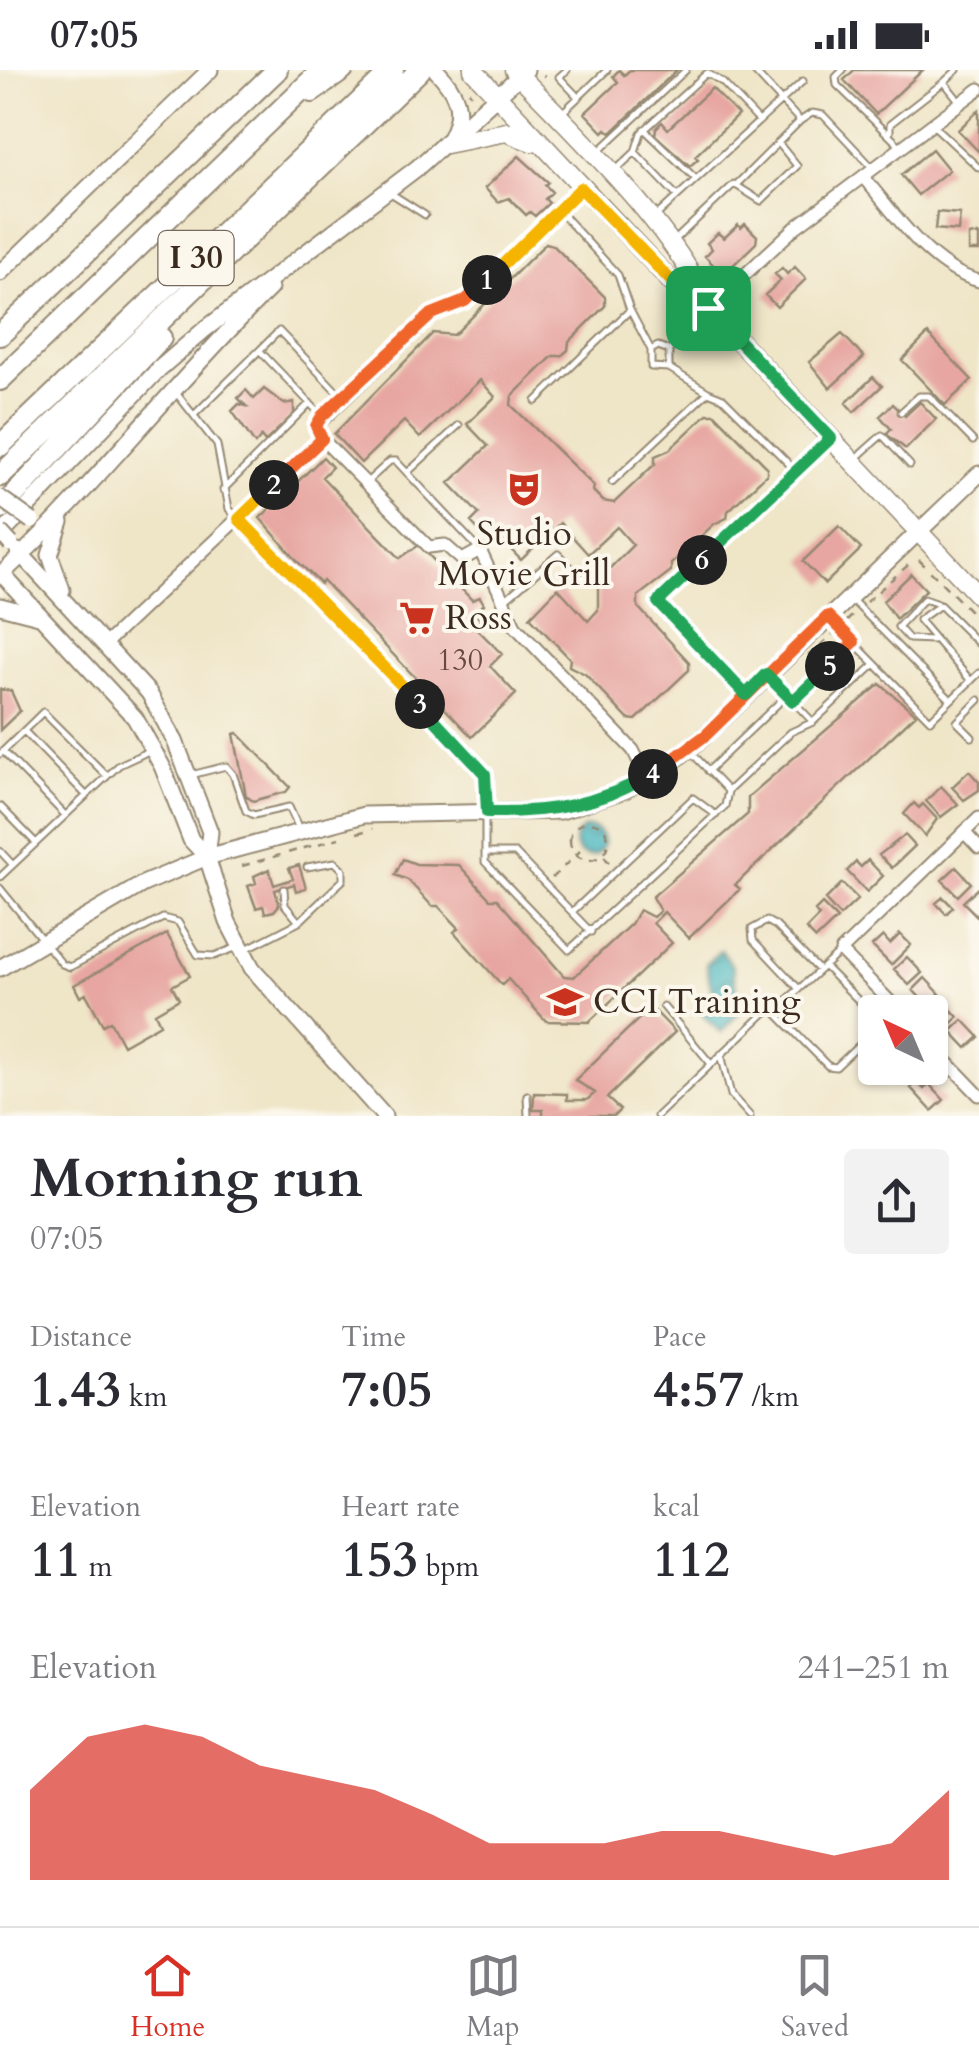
<!DOCTYPE html>
<html lang="en">
<head>
<meta charset="utf-8">
<style>
	body { margin:0; font-family:Cardo,serif; background:#f2f2f3; color:#2b2b33; height:100vh; display:flex; flex-direction:column; font-size:38px; white-space:nowrap }
	* { box-sizing:border-box; margin:0 }
	p { font-size:32px; color:#7c7c81 }
	.icon { flex:none; width:55px; height:55px; fill:none; stroke:currentColor; stroke-width:2; stroke-linecap:round; stroke-linejoin:round }
	.map { position:relative; height:1046px; overflow:hidden }
	.details { display:flex; flex-direction:column; background:#fff; flex:1 }
	.details>* { flex:none }
	.needle { width:65px; rotate:316deg }
	.buttons { position:absolute; left:858px; top:925px; display:grid; gap:20px }
	.buttons a { display:grid; place-items:center; width:90px; height:90px; border-radius:10px; background:#fff; box-shadow:0 2px 8px #0004; font-size:50px }
	.pin { position:absolute; display:grid; place-items:center; width:85px; height:85px; color:#fff; margin:-42px; border-radius:20px; box-shadow:0 5px 15px #0006 }
	.km { position:absolute; width:50px; height:50px; margin:-25px; border-radius:50%; background:#222; color:#fff; font-size:28px; line-height:50px; text-align:center }
	.round { display:grid; place-items:center; flex:none; width:105px; height:105px; border-radius:10px; background:#f2f2f3 }
	.overview { display:flex; align-items:center; justify-content:space-between; height:170px; padding:0 30px }
	h1 { font-size:55px; font-weight:800; line-height:75px }
	.stats { display:grid; grid-template-columns:repeat(3,1fr); gap:15px; height:170px; padding:10px 30px }
	.stats div { display:grid; align-content:center }
	.stats b { font-size:50px; font-weight:800 }
	.stats small { font-size:28px; font-weight:400 }
	.stats p { font-size:28px }
	.chart { height:280px; padding:20px 30px }
	.chart p { display:flex; justify-content:space-between }
	.chart svg { width:100%; height:180px; margin-top:10px; fill:#d93025; opacity:.7 }
	.status { display:flex; justify-content:space-between; align-items:center; height:70px; padding:0 50px; background:#fff; direction:ltr }
	.status svg { height:28px; fill:currentColor }
	.menu { display:flex; justify-content:space-around; align-items:center; height:140px; border-top:2px solid #e1e1e2; background:#fff; font-size:28px; color:#7c7c81 }
	.menu a { display:grid; justify-items:center; gap:5px }
	.menu .active { color:#d93025 }
	.map>svg:first-child { display:block }
</style>
</head>
<body>
<div class="status"><b>07:05</b><svg viewBox="0 0 49 12"><path d="M0 12V9h3v3zM5 12V6h3v6zM10 12V3h3v9zM15 12V0h3v12zM26 1h20v11H26zM47 4h2v5h-2z"/></svg></div>
<div class="map">
<svg width="979" height="1046" viewBox="0 0 979 1046">
	<defs>
		<pattern id="water-waves" width="16" height="10" patternUnits="userSpaceOnUse" patternTransform="scale(2.5)"><rect width="16" height="10" fill="#47b6bf"/><path d="M0 5q4-4 8 0t8 0" fill="none" stroke="#3c949b"/></pattern>
	</defs>
	<rect width="100%" height="100%" fill="#fbf7ec"/>
	<filter id="ink" filterUnits="userSpaceOnUse"><feTurbulence type="fractalNoise" baseFrequency=".01" numOctaves="2"/><feDisplacementMap in="SourceGraphic" scale="20" xChannelSelector="R" yChannelSelector="G"/><feConvolveMatrix kernelMatrix="1 2 1 2 8 2 1 2 1" color-interpolation-filters="sRGB"/></filter>
	<filter id="wash" filterUnits="userSpaceOnUse"><feTurbulence type="fractalNoise" baseFrequency=".0048" numOctaves="4" result="noise"/><feDisplacementMap in="SourceGraphic" scale="40" xChannelSelector="R" yChannelSelector="G"/><feGaussianBlur stdDeviation="2.25" result="paint"/><feColorMatrix in="noise" values="0 0 0 0 0 0 0 0 0 0 0 0 0 0 0 0 0 1.4 0 .05"/><feComposite in="paint" operator="in"/></filter>
	<g filter="url(#wash)">
		<rect width="100%" height="100%" fill="#efe5c7"/>
		<path fill="url(#water-waves)" stroke="#41706e" stroke-width="2.5" d="M575 772a14 14 0 1 1 28 0a14 14 0 1 1-28 0Z
			M721 880 732 896 740 941 721 962 703 945 712 922 706 894Z"/>
		<g id="blocks">
			<path fill="#e7a6a1" d="M619 0 624 5 630 0H677L611 63 606 59 603 62 585 43 618 12 613 6Z
				M854 0H923L876 44 844 10Z
				M712 18 738 45 695 86 698 89 690 96 655 65 656 58 662 52 668 59Z
				M979 40V82L958 60Z
				M932 79 949 100 918 125 901 105Z
				M519 86 548 112 545 115 552 122 545 129 549 133 535 146 530 142 526 145 509 128 498 132 485 118Z
				M937 142 960 144 958 161 935 159Z
				M745 154 757 166 756 173 723 205 705 186 712 179 707 173 718 163 724 168 738 155 741 158Z
				M969 165H979V181H969Z
				M546 173 553 175 605 227V236L569 272 568 280 561 286H553L512 326 511 335 594 416 593 421 603 431 614 433 655 394V386L669 380 707 344H715L767 397V404L728 441 727 448 714 454 671 494V501L638 526V537L689 592V600L636 650 628 649 585 604 569 596 570 589 530 547 558 518 588 551 598 540V510L633 475 617 457 588 484 560 453 521 490 495 463 488 470 471 452 479 444 449 413 488 376 467 354 495 327 480 310 420 368 404 351 361 393 334 364 433 263 454 265 495 224V216L509 210Z
				M795 197 806 209 777 237 765 225 781 210 775 204 782 198 787 204Z
				M842 264 864 287 830 318 809 292Z
				M928 264 972 310 945 335 902 290Z
				M873 307 882 316 854 342 846 333Z
				M264 319 284 334 294 332V344L265 372 261 367 255 374 232 341 239 334 246 336 238 328 246 320 254 329Z
				M920 332 936 349 906 379 886 364 891 359 880 346 893 334 905 346Z
				M323 387 332 397 322 407 400 488 419 475 472 530 480 527 484 534 474 544 481 549 475 557 502 584 490 596 516 624 472 667 323 511 321 514 299 493 260 448Z
				M839 456 861 479 825 514 803 491Z
				M911 504 926 520 896 549 883 531Z
				M880 614 916 644 735 815 740 819 689 868 664 842 653 853 672 873 589 952 546 951 508 909 502 915 454 862 459 858 438 836H432L408 810 395 805 403 789 416 794 459 795 490 829H497L564 906 574 907 631 854 639 840 653 847 660 841 652 827 748 744V727Z
				M0 619 11 621 20 641 0 660Z
				M238 663 290 717 286 722 253 731 246 726 234 664Z
				M969 701 979 712V720L964 730 952 717Z
				M941 716 958 734 941 747 926 731Z
				M914 733 919 738 923 734 937 749 925 766 904 744Z
				M905 765 915 776 892 798 879 785Z
				M868 790 883 806 867 822 847 801 856 792 861 797Z
				M299 795 306 818 296 821 294 814 275 820 279 835 274 841 265 843 263 836 256 838 248 816 256 813 254 806 269 799 274 815 293 809 289 798Z
				M956 797 971 813 958 826 942 810Z
				M842 813 858 829 840 846 825 830Z
				M979 817V848L963 832Z
				M943 827 953 837 946 844 936 833Z
				M822 834 837 849 816 869 806 859 819 846 815 841Z
				M167 864 190 906 172 916 179 929 155 943 160 954 123 975 110 951 103 955 86 924 80 927 74 915Z
				M900 864 911 875 891 895 872 876 883 866 890 874Z
				M907 887 922 903 909 915 894 899Z
				M925 908 940 924 928 936 913 920Z
				M942 930 958 947 948 957 931 940Z
				M651 937 675 962 607 1028 620 1040 614 1046H543V1040H533L534 1023 567 1024V1030H587L595 1023 575 1010Z
				M963 950 979 967 967 978 951 961Z
				M917 1012 924 1019 929 1014 944 1030 932 1041 911 1018Z"/>
		</g>
	</g>
	<g filter="url(#ink)">
		<use href="#blocks" fill-opacity="0" stroke="#958872" stroke-width="2.5"/>
		<g fill="none" stroke-linecap="round" stroke-linejoin="round">
			<defs>
				<path id="lane" d="M567 0 559 7 578 27
					M843 0 836 7 837 15 902 78
					M957 0 944 12 960 32
					M562 43 607 0
					M800 51 812 43 823 45 872 97
					M934 56 979 98
					M644 59 696 109
					M890 62V54L944 12
					M600 80 686 0
					M635 82 677 126
					M617 99 635 82 641 63 707 3 722 12 759 51
					M738 113 800 51 753 0
					M389 122 425 145
					M656 146 803 11
					M676 169 734 114 761 131 797 96 780 75
					M630 240 651 280V297L669 298V280L658 276 651 280
					M669 280 710 244
					M260 281 322 346
					M669 298 708 322
					M177 324 217 375 229 439 485 704V792L569 880 725 736 728 721 791 662 813 652 875 594
					M536 331 630 240 618 205 559 141
					M901 342 919 326H929L973 371
					M195 344 279 261 343 328
					M855 389 882 365 910 395
					M407 403 459 355
					M368 411 390 391H396L480 480
					M612 412 708 322 723 328 796 401
					M223 420 310 333
					M506 529 558 484 582 509 600 492
					M851 529 951 630 979 603
					M830 548 930 650 951 630
					M933 570 909 569 898 557 924 529 936 533
					M769 606 813 652
					M971 611 919 550 940 535 979 574
					M746 625 657 532 829 370
					M793 631 854 572
					M24 661 86 725
					M972 667 957 652 979 630
					M689 680 728 721
					M3 681 65 745
					M0 684 43 642 107 706
					M708 701 787 625
					M191 705 226 696 233 704 246 741 254 745 289 737 300 761
					M0 736 36 773
					M0 781 13 795
					M485 783H515L591 862
					M0 807 119 695 149 681
					M0 818 62 894 70 897 163 848 178 852 198 885 214 886 238 877
					M284 819 285 835 299 852
					M572 842 693 728 716 745
					M246 879 299 852 343 810V800L335 792 307 797
					M824 896 875 947
					M799 919 753 870 752 859 767 851 776 856 819 900
					M663 936 711 994
					M772 939 828 996 836 997 875 960
					M721 984 731 1025 750 1046
					M527 1025 528 1046
					M657 1046 765 943 781 935 840 882"/>
				<path id="street" d="M863 107C896 144 929 198 979 211
					M581 118 465 231 433 244 316 356 322 369 429 477 445 475 462 490 480 480 515 556 633 680 647 708
					M709 238 796 157 979 19
					M106 573 322 369
					M964 762 979 778
					M900 942 841 881 979 748
					M930 974 979 1025"/>
				<path id="secondary" d="M436 0C456 21 465 39 451 66
					M0 203 210 0
					M61 452 50 485 62 520
					M0 466 159 299 204 260 417 98 526 0
					M18 481 149 623 175 671 210 762 207 787
					M0 502 135 648 162 696 191 770 207 787 228 852 252 898 384 1046
					M0 506C96 415 176 311 270 218
					M0 536 39 546
					M0 898 143 814 207 787 364 745 561 741 625 720 675 690 706 665 979 404"/>
				<path id="primary" d="M473 0 681 222 712 242 979 526
					M514 0C572 60 680 163 708 238
					M446 74 506 62 532 72"/>
				<path id="highway" d="M312 22 343 0
					M0 265 277 0
					M0 310 322 0
					M0 376 393 0
					M0 406 420 0
					M2 438 161 268"/>
			</defs>
			<use href="#lane" stroke="#958872" stroke-width="9"/>
			<use href="#street" stroke="#958872" stroke-width="15"/>
			<use href="#secondary" stroke="#958872" stroke-width="19"/>
			<use href="#primary" stroke="#958872" stroke-width="21"/>
			<use href="#highway" stroke="#958872" stroke-width="24"/>
			<path stroke="#958872" stroke-width="2.5" stroke-dasharray="8 8" stroke-linecap="butt" d="M543 6H545
				M469 21 471 24
				M919 490 979 550
				M866 532 914 490
				M846 552 855 543
				M808 586 833 564
				M645 723 677 705
				M570 771a19 19 0 1 1 38 0a19 19 0 1 1-38 0Z
				M357 763 373 759
				M604 786 610 794
				M242 796 339 768
				M552 808 580 781"/>
			<use href="#lane" stroke="#fff" stroke-width="5"/>
			<use href="#street" stroke="#fff" stroke-width="11"/>
			<use href="#secondary" stroke="#fff" stroke-width="15"/>
			<use href="#primary" stroke="#fff" stroke-width="18"/>
			<use href="#highway" stroke="#fff" stroke-width="20"/>
			<defs>
				<path id="secondary-bridge" d="M0 428 32 451
					M0 462 11 474"/>
			</defs>
			<use href="#secondary-bridge" stroke="#958872" stroke-width="19" stroke-linecap="butt"/>
			<use href="#secondary-bridge" stroke="#fff" stroke-width="15"/>
		</g>
	</g>
	<g fill="none" stroke-linecap="round" stroke-linejoin="round" filter="url(#ink)">
		<defs>
			<path id="split-1" d="M487 210 581 118 682 222 708 238"/>
			<path id="split-2" d="M274 415 322 369 316 356 322 346 432 244 465 231 487 210"/>
			<path id="split-3" d="M274 415 239 449 420 634"/>
			<path id="split-4" d="M420 634 485 704 487 742C549 743 598 735 653 704"/>
			<path id="split-5" d="M653 704 706 665 828 546 854 572 830 596"/>
			<path id="split-6" d="M702 490 658 532 746 625 766 604 793 631 830 596"/>
			<path id="split-7" d="M702 490 831 368 708 238"/>
		</defs>
		<use href="#split-1" stroke="#fff" stroke-width="20"/>
		<use href="#split-2" stroke="#fff" stroke-width="20"/>
		<use href="#split-3" stroke="#fff" stroke-width="20"/>
		<use href="#split-4" stroke="#fff" stroke-width="20"/>
		<use href="#split-5" stroke="#fff" stroke-width="20"/>
		<use href="#split-6" stroke="#fff" stroke-width="20"/>
		<use href="#split-7" stroke="#fff" stroke-width="20"/>
		<use href="#split-1" stroke="#f5b400" stroke-width="12"/>
		<use href="#split-2" stroke="#f0652b" stroke-width="12"/>
		<use href="#split-3" stroke="#f5b400" stroke-width="12"/>
		<use href="#split-4" stroke="#22a559" stroke-width="12"/>
		<use href="#split-5" stroke="#f0652b" stroke-width="12"/>
		<use href="#split-6" stroke="#22a559" stroke-width="12"/>
		<use href="#split-7" stroke="#22a559" stroke-width="12"/>
	</g>
	<defs>
		<symbol id="theatre-bare" viewBox="-9 -9 18 18"><path d="M-5-5.5Q0-4 5-5.5V0Q5 5 0 6Q-5 5-5 0ZM-3.3-2.5H-1v1.5H-3.3ZM1-2.5H3.3v1.5H1ZM-2.8 1Q0 5.5 2.8 1Z" fill="#c8321e" stroke="#fbf7ec" stroke-width="2.5" paint-order="stroke"/></symbol>
		<symbol id="supermarket-bare" viewBox="-9 -9 18 18"><path d="M-6-5.5h2.5l.6 2H6L4.5 2H-2.5L-4.4-4H-6ZM-1.5 3.2a1.3 1.3 0 1 0 .1 0ZM3 3.2a1.3 1.3 0 1 0 .1 0Z" fill="#c8321e" stroke="#fbf7ec" stroke-width="2.5" paint-order="stroke"/></symbol>
		<symbol id="university-bare" viewBox="-9 -9 18 18"><path d="M0-5L7-2L0 1L-7-2ZM-4 1L0 2.5L4 1V4Q0 6-4 4Z" fill="#c8321e" stroke="#fbf7ec" stroke-width="2.5" paint-order="stroke"/></symbol>
	</defs>
	<g fill-rule="evenodd">
		<use href="#theatre-bare" x="499" y="394" width="50" height="50"/>
		<use href="#supermarket-bare" x="392" y="523" width="50" height="50"/>
		<use href="#university-bare" x="540" y="907" width="50" height="50"/>
	</g>
	<g text-anchor="middle" dominant-baseline="central" stroke-width="8" stroke-linejoin="round" paint-order="stroke">
		<g font-size="30" fill="#66493f">
			<text x="460" y="590">130</text>
		</g>
		<rect fill="#fbf7ec" stroke="#75685c" stroke-width="2.5" x="158.5" y="161" width="75" height="54" rx="8"/>
		<g font-size="32" font-weight="bold" fill="#3b2a1e">
			<text x="196" y="188">I 30</text>
		</g>
		<g font-size="35" fill="#3b2a1e" stroke="#fbf7ec" text-anchor="start">
			<text x="524" y="464" text-anchor="middle">Studio<tspan x="524" dy="40">Movie Grill</tspan></text>
			<text x="445" y="548">Ross</text>
			<text x="593" y="932">CCI Training</text>
		</g>
	</g>
</svg>
<div class="buttons">
<a><svg class="needle" viewBox="-14 -14 28 28"><path d="M0-13l5 13h-10z" fill="#e53935"/><path d="M0 13l5-13h-10z" fill="#7c7c81"/></svg></a>
</div>
<div class="pin" style="left:708px;top:238px;background:#1e9e55"><svg class="icon" aria-label="arrive" viewBox="0 0 24 24"><path d="M6 21V4h12l-3 4 3 4H6"/></svg></div>
<b class="km" style="left:487px;top:210px">1</b>
<b class="km" style="left:274px;top:415px">2</b>
<b class="km" style="left:420px;top:634px">3</b>
<b class="km" style="left:653px;top:704px">4</b>
<b class="km" style="left:830px;top:596px">5</b>
<b class="km" style="left:702px;top:490px">6</b>
</div>
<section class="details">
<div class="overview"><div><h1>Morning run</h1><p>07:05</p></div><a class="round"><svg class="icon" aria-label="share" viewBox="0 0 24 24"><path d="M12 15V3M7 8l5-5 5 5M5 13v7h14v-7"/></svg></a></div>
<div class="stats">
<div><p>Distance</p><b>1.43<small> km</small></b></div>
<div><p>Time</p><b>7:05</b></div>
<div><p>Pace</p><b>4:57<small> /km</small></b></div>
</div>
<div class="stats">
<div><p>Elevation</p><b>11<small> m</small></b></div>
<div><p>Heart rate</p><b>153<small> bpm</small></b></div>
<div><p>kcal</p><b>112</b></div>
</div>
<div class="chart"><p><span>Elevation</span>241–251 m</p>
<svg viewBox="0 0 160 44" preserveAspectRatio="none"><path d="M0 44V22L10 9L20 6L30 9L40 16L50 19L60 22L70 28L80 35L90 35L100 35L110 32L120 32L130 35L140 38L150 35L160 22V44z"/></svg>
</div>
</section>
<nav class="menu">
<a class="active"><svg class="icon" aria-label="home" viewBox="0 0 24 24"><path d="M3 11l9-7 9 7M6 9v11h12V9"/></svg>Home</a>
<a><svg class="icon" aria-label="map" viewBox="0 0 24 24"><path d="M3 6l6-2 6 2 6-2v14l-6 2-6-2-6 2zM9 4v14M15 6v14"/></svg>Map</a>
<a><svg class="icon" aria-label="saved" viewBox="0 0 24 24"><path d="M7 4h10v16l-5-4-5 4z"/></svg>Saved</a>
</nav>
</body>
</html>
